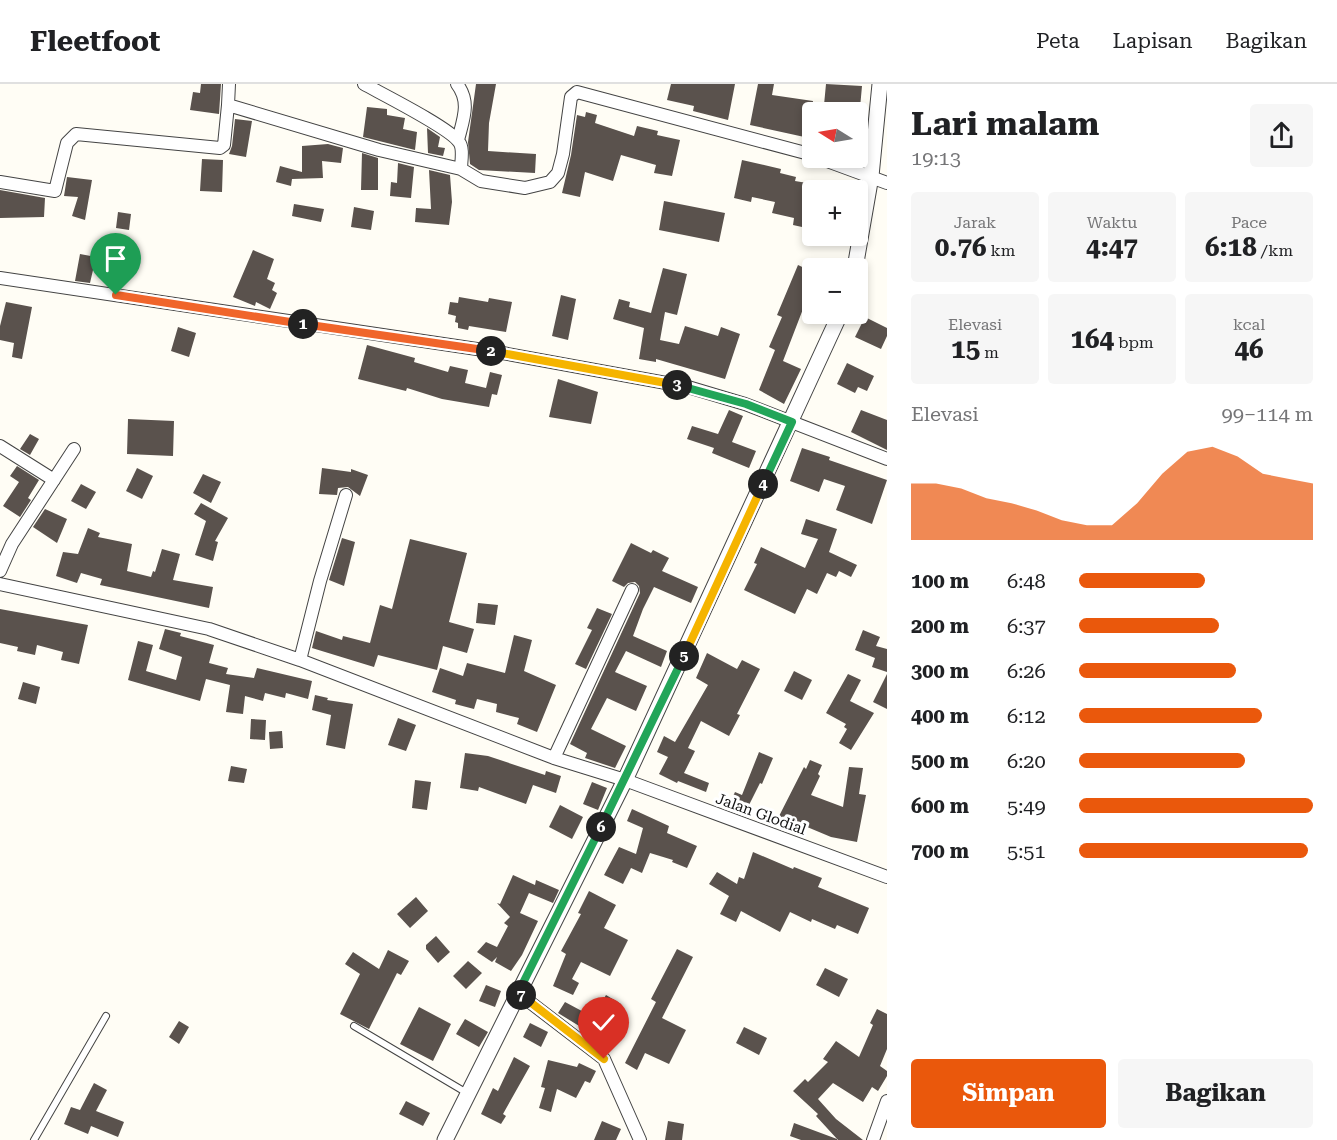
<!DOCTYPE html>
<html lang="id">
<head>
<meta charset="utf-8">
<style>
	body { margin:0; font-family:"Roboto Serif",serif; background:#f6f6f6; color:#202124; height:100vh; display:flex; flex-direction:column; font-size:22px; white-space:nowrap }
	* { box-sizing:border-box; margin:0 }
	p { font-size:20px; color:#757577 }
	.icon { flex:none; width:33px; height:33px; fill:none; stroke:currentColor; stroke-width:2; stroke-linecap:round; stroke-linejoin:round }
	.map { position:relative; flex:1; overflow:hidden }
	.drawer { display:flex; flex-direction:column; background:#fff; width:450px }
	.drawer>* { flex:none }
	.needle { width:39px; rotate:281deg }
	.controls { position:absolute; left:802px; top:18px; display:grid; gap:12px }
	.controls a { display:grid; place-items:center; width:66px; height:66px; border-radius:6px; background:#fff; box-shadow:0 3px 9px #0003; font-size:30px }
	.pin { position:absolute; display:grid; place-items:center; width:51px; height:51px; color:#fff; margin:-62px -26px; border-radius:50% 50% 50% 0; rotate:-45deg; box-shadow:0 0 6px #0007 }
	.pin .icon { rotate:45deg }
	.km { position:absolute; width:30px; height:30px; margin:-15px; border-radius:50%; background:#222; color:#fff; font-size:16px; line-height:30px; text-align:center }
	.round { display:grid; place-items:center; flex:none; width:63px; height:63px; border-radius:6px; background:#f6f6f6 }
	.summary { display:flex; align-items:center; justify-content:space-between; height:102px; padding:0 24px }
	h1 { font-size:33px; font-weight:700; line-height:45px }
	.metrics { display:grid; grid-template-columns:repeat(3,1fr); gap:9px; height:102px; padding:6px 24px }
	.metrics div { display:grid; align-content:center; border-radius:6px; background:#f6f6f6; text-align:center }
	.metrics b { font-size:26px; font-weight:700 }
	.metrics small { font-size:16px; font-weight:400 }
	.metrics p { font-size:16px }
	.chart { height:168px; padding:12px 24px }
	.chart p { display:flex; justify-content:space-between }
	.chart svg { width:100%; height:108px; margin-top:6px; fill:#ea580c; opacity:.7 }
	.action { display:flex; gap:12px; margin-top:auto; padding:12px 24px }
	.action a { flex:1; height:69px; border-radius:6px; background:#ea580c; color:#fff; font-size:24px; font-weight:700; line-height:69px; text-align:center }
	.action a+a { background:#f6f6f6; color:#202124 }
	ul { padding:0 24px; list-style:none; font-size:20px }
	li { display:grid; grid-template-columns:96px 72px 1fr; align-items:center; height:45px }
	li i { height:15px; border-radius:8px; background:#ea580c }
	header { display:flex; align-items:center; gap:36px; box-sizing:border-box; height:84px; padding:0 30px; background:#fff; border-bottom:2px solid #e0e0e0 }
	header strong { font-size:28px }
	nav { display:flex; gap:33px; margin-inline-start:auto; font-size:21px }
	main { display:flex; flex:1; min-height:0 }
	.map>svg:first-child { display:block }
</style>
</head>
<body>
<header>
<strong>Fleetfoot</strong>
<nav><a>Peta</a><a>Lapisan</a><a>Bagikan</a></nav>
</header>
<main>
<div class="map">
<svg width="887" height="1056" viewBox="0 0 887 1056">
	<rect width="100%" height="100%" fill="#fffdf5"/>
	<path fill="#5a524d" d="M201 0H221L219 30 190 26 193 8 200 9Z
		M476 0H496L489 39 488 67 536 70 535 89 479 86 470 80 468 58Z
		M671 0H735L728 36 693 27 694 22 667 16Z
		M758 0H774L772 11 813 17 809 54 750 41Z
		M826 0 862 2 860 24 824 21Z
		M367 23 387 25V31L405 34 403 45 417 48 415 66 363 53Z
		M586 28 597 31 595 39 634 52 637 42 658 47 657 51 680 56 672 92 654 89 656 81 621 71 613 97 585 88 580 113 562 109 571 71 577 31 585 33Z
		M235 35 252 37 246 73 229 70 232 62Z
		M427 44 440 53 438 63 445 64 443 72 428 69Z
		M328 60 343 64 341 79 322 77 323 94 292 95 291 102 276 98 280 82 302 88V62Z
		M362 69 378 74V106H361Z
		M202 75 223 76 222 108 200 107Z
		M742 76 781 85 780 89 796 93 795 97 813 100 811 145 793 141 794 134 772 129 775 118 752 113 751 118 734 114Z
		M398 79 414 83 411 114 390 112 391 98 397 99Z
		M429 86 450 91 452 118 449 141 415 138 416 124 431 125Z
		M67 93 92 96 85 136 72 132 78 113 64 112Z
		M0 106 45 114 44 133 0 134Z
		M664 117 725 129 719 158 659 146Z
		M294 120 324 125 321 138 292 132Z
		M354 123 374 127 371 146 351 143Z
		M118 128 131 130 129 146 116 144Z
		M253 166 274 175 267 195 275 199 272 206 277 209 270 225 256 218 255 222 233 213Z
		M80 170 96 173 90 199 75 197Z
		M798 181 813 188V215L808 212 783 277 801 285 784 320 759 306 775 266 769 263 782 233 777 231Z
		M663 184 687 190 677 231 665 228 660 256 679 260 685 242 718 252 721 243 740 250 725 295 656 275V278L639 275 644 244 613 235 619 215 630 218 629 223 651 229Z
		M561 211 576 215 568 256 552 252Z
		M459 213 488 218 489 214 512 218 506 248 469 242 468 246 458 244V239L455 238 456 232 448 230 450 218 458 219Z
		M6 218 32 223 22 275 12 273 14 259 0 256V242Z
		M865 233 887 244V252L881 265 855 253Z
		M178 243 196 249 189 273 171 267Z
		M367 261 415 274 414 278 448 288 450 282 468 286 465 299 486 304 490 288 502 291 497 311 492 310 489 323 442 315 407 304 406 307 358 295Z
		M847 279 874 292 867 307 858 303 855 309 837 300Z
		M558 295 598 308 591 340 549 333Z
		M729 326 743 332 732 358 756 367 749 384 712 369 714 364 687 355 692 342 718 350Z
		M861 326 887 336V366L851 348Z
		M128 335 174 337 173 372 127 370Z
		M30 350 39 355 30 371 20 365Z
		M802 364 830 373 829 376 887 396 872 440 836 426 845 402 824 395 819 408 790 397Z
		M17 382 39 396 28 414 31 416 20 433 3 422 19 398 10 392Z
		M137 384 153 392 142 415 126 407Z
		M322 384 351 388V385L368 391 360 412 348 403 338 404 337 411 319 410Z
		M203 390 221 398 211 419 193 409Z
		M81 400 96 408 86 425 71 417Z
		M201 419 228 434 215 457 218 458 213 477 195 471 206 437 194 430Z
		M45 425 67 435 57 459 33 443Z
		M806 435 837 445 829 468 857 481 851 493 839 487 836 493 827 489 817 510 807 505 795 530 744 506 757 480 754 479 761 463 805 484 818 455 801 450Z
		M88 444 100 449 98 453 132 460 127 487 151 493 153 487 155 488 162 465 180 470 173 496 213 503 209 524 100 501 102 495 81 489 77 499 56 492 63 468 78 470Z
		M342 454 355 458 344 502 329 496Z
		M410 455 467 469 449 538 474 545 467 569 443 562 437 586 378 571 374 583 312 564 316 547 342 556 343 552 370 559 380 521 392 525Z
		M631 459 651 469 653 466 669 474 662 487 698 503 691 519 654 503 643 525 633 552 667 567 661 583 626 567 615 588 647 602 636 627 607 614 591 645 626 662 615 684 585 674 587 669 570 660 640 509 639 502 635 498 628 499 624 503 612 497Z
		M478 519 498 521 495 541 476 539Z
		M597 524 612 530 586 585 575 580 592 546 587 544Z
		M0 525 88 541 79 580 61 576 63 568 37 561 35 571 17 567 18 563 0 559Z
		M165 545 181 549 180 552 214 561 209 579 228 584 226 590 254 594 257 584 312 597 308 615 286 609 285 614 265 609 263 617 245 612 243 630 226 628 230 601 206 595 200 617 128 596 138 557 153 561 146 587 176 596 182 573 159 565Z
		M863 546 880 553 876 562 887 565V588L872 583 875 574 855 566Z
		M514 551 532 556 524 587 556 601 537 648 517 640 519 634 496 628 497 620 477 615 474 625 455 620 456 616 432 608 440 584 463 592 467 579 505 589Z
		M707 569 737 585 742 576 760 585 737 630 740 631 729 652 701 637 688 664 695 667 684 689 709 699 706 708 678 697 677 699 659 690 668 673 657 668 664 652 675 658 708 601 696 594Z
		M794 587 812 596 802 616 784 607Z
		M848 590 861 596 850 617 874 629 851 666 839 659 847 645 844 643 846 640 826 629Z
		M887 590V625L873 618Z
		M23 598 40 603 36 620 18 615Z
		M315 611 328 614 327 616 353 620 345 665 326 661 331 631 312 626Z
		M398 634 416 641 406 667 388 661Z
		M251 635 266 636 265 656 250 655Z
		M282 647 283 664 270 665 269 648Z
		M759 668 773 674 762 700 760 699 745 729 729 721 735 708 742 711Z
		M465 669 488 672 545 691 546 687 561 692 556 709 533 701 526 720 479 703 478 707 460 704Z
		M810 676 822 681 818 690 820 692 811 711 843 723 849 683 863 684 859 710 866 711 857 758 831 753 800 740 795 750 775 740 804 683 806 685Z
		M231 682 247 685 244 699 228 697Z
		M415 696 431 698 427 726 412 724Z
		M592 698 607 704 598 726 583 720Z
		M560 721 583 733 572 755 549 743Z
		M632 725 669 742 667 749 697 762 687 784 672 778 673 776 650 769 642 789 631 784 623 800 604 791 619 763 636 770 643 744 627 737Z
		M753 768 793 785 794 783 822 794 818 803 869 824 858 850 837 841 835 845 812 835 811 838 790 828 780 848 741 827 736 838 720 830 729 812 709 800 717 788 737 800 739 793 744 795Z
		M513 791 535 801 536 796 559 806 553 819 529 809 520 829 538 837 522 871 511 887 495 878 497 873 492 878 477 868 486 858 497 863 508 842 504 839 510 833 497 819 500 820Z
		M589 807 616 821 604 844 628 856 610 892 581 878 572 895 579 899 573 911 553 902 566 870 561 867 581 830 578 829Z
		M416 813 428 827 410 844 397 830Z
		M436 852 450 868 438 879 426 865V861Z
		M677 865 693 873 662 934 686 946 669 980 645 969 637 986 625 979 656 918 651 915Z
		M388 866 409 877 401 891 397 889 369 945 340 930 360 890 345 880 353 868 379 885Z
		M468 877 482 889 466 905 453 892Z
		M825 884 848 895 839 913 816 901Z
		M486 901 501 907 495 923 479 917Z
		M606 911 621 920 602 956 558 929 565 918 593 933Z
		M419 923 451 940 433 977 400 960Z
		M877 925 887 930V965L880 982 887 987V992L878 1007 872 1003 863 1018 833 999 818 1015 836 1035 863 1056H838L816 1032 818 1030 793 1007 805 995 808 998 828 978 823 975 836 957 859 973 873 941 870 939Z
		M465 935 488 948 479 963 456 950Z
		M179 937 189 943 179 960 169 953Z
		M530 939 548 948 541 963 523 953Z
		M744 943 767 954 759 971 736 959Z
		M514 973 530 982 503 1030 506 1032 501 1040 481 1030 493 1004 498 1007Z
		M548 976 577 983 579 979 596 987 590 999 585 997 576 1014 557 1005 551 1028 539 1024 545 1004 541 1003Z
		M94 999 107 1006 96 1027 124 1038 118 1053 91 1042 88 1050 64 1040 71 1023 80 1026Z
		M406 1017 430 1029 423 1042 399 1030Z
		M602 1037 621 1045 616 1056H594Z
		M668 1037 684 1040 682 1056H665Z
		M794 1039 837 1055V1056H801L790 1052Z"/>
	<g fill="none" stroke-linecap="round" stroke-linejoin="round">
		<defs>
			<path id="service" d="M354 942 467 1009
				M34 1056 106 932"/>
			<path id="minor" d="M364 0C382 10 450 44 459 58 464 64 461 78 461 85
				M457 0C471 18 463 36 458 56
				M228 21 229 0
				M819 74 887 99
				M0 98 55 107 67 59 76 50 220 64 224 61 228 21 379 66 461 85 481 97 525 104 550 98 558 89 563 70 571 13 577 8 813 71
				M0 194 497 268 688 303 745 320 887 375
				M0 362 54 396
				M0 487 12 460 74 365
				M0 500 209 545 300 576 554 674 625 696 887 793
				M300 576 320 497 346 411
				M554 674 632 506
				M518 909 604 975 640 1056
				M873 1056 887 1017"/>
			<path id="tertiary" d="M855 184 871 92 880 0
				M445 1056 625 696 840 230"/>
		</defs>
		<use href="#service" stroke="#444" stroke-width="8"/>
		<use href="#minor" stroke="#444" stroke-width="14"/>
		<use href="#tertiary" stroke="#444" stroke-width="17"/>
		<use href="#service" stroke="#fff" stroke-width="6"/>
		<use href="#minor" stroke="#fff" stroke-width="12"/>
		<use href="#tertiary" stroke="#fff" stroke-width="15"/>
	</g>
	<g fill="none" stroke-linecap="round" stroke-linejoin="round">
		<defs>
			<path id="split-1" d="M116 211 303 240"/>
			<path id="split-2" d="M303 240 491 267"/>
			<path id="split-3" d="M491 267 677 301"/>
			<path id="split-4" d="M677 301 746 320 792 338 763 400"/>
			<path id="split-5" d="M684 572 763 400"/>
			<path id="split-6" d="M601 743 684 572"/>
			<path id="split-7" d="M521 911 518 909 601 743"/>
			<path id="split-8" d="M521 911 604 975"/>
		</defs>
		<use href="#split-1" stroke="#fff" stroke-width="12"/>
		<use href="#split-2" stroke="#fff" stroke-width="12"/>
		<use href="#split-3" stroke="#fff" stroke-width="12"/>
		<use href="#split-4" stroke="#fff" stroke-width="12"/>
		<use href="#split-5" stroke="#fff" stroke-width="12"/>
		<use href="#split-6" stroke="#fff" stroke-width="12"/>
		<use href="#split-7" stroke="#fff" stroke-width="12"/>
		<use href="#split-8" stroke="#fff" stroke-width="12"/>
		<use href="#split-1" stroke="#f0652b" stroke-width="8"/>
		<use href="#split-2" stroke="#f0652b" stroke-width="8"/>
		<use href="#split-3" stroke="#f5b400" stroke-width="8"/>
		<use href="#split-4" stroke="#22a559" stroke-width="8"/>
		<use href="#split-5" stroke="#f5b400" stroke-width="8"/>
		<use href="#split-6" stroke="#22a559" stroke-width="8"/>
		<use href="#split-7" stroke="#22a559" stroke-width="8"/>
		<use href="#split-8" stroke="#f5b400" stroke-width="8"/>
	</g>
	<g text-anchor="middle" dominant-baseline="central" stroke-width="6" stroke-linejoin="round" paint-order="stroke">
		<g font-size="15" fill="#111" stroke="#fff">
			<text transform="translate(761 730) rotate(20)">Jalan Glodial</text>
		</g>
	</g>
</svg>
<div class="controls">
<a><svg class="needle" viewBox="-14 -14 28 28"><path d="M0-13l5 13h-10z" fill="#e53935"/><path d="M0 13l5-13h-10z" fill="#757577"/></svg></a>
<a>+</a>
<a>−</a>
</div>
<div class="pin" style="left:116px;top:211px;background:#1e9e55"><svg class="icon" aria-label="arrive" viewBox="0 0 24 24"><path d="M6 21V4h12l-3 4 3 4H6"/></svg></div>
<div class="pin" style="left:604px;top:975px;background:#d93025"><svg class="icon" aria-label="check" viewBox="0 0 24 24"><path d="M5 12l5 5 9-10"/></svg></div>
<b class="km" style="left:303px;top:240px">1</b>
<b class="km" style="left:491px;top:267px">2</b>
<b class="km" style="left:677px;top:301px">3</b>
<b class="km" style="left:763px;top:400px">4</b>
<b class="km" style="left:684px;top:572px">5</b>
<b class="km" style="left:601px;top:743px">6</b>
<b class="km" style="left:521px;top:911px">7</b>
</div>
<section class="drawer">
<div class="summary"><div><h1>Lari malam</h1><p>19:13</p></div><a class="round"><svg class="icon" aria-label="share" viewBox="0 0 24 24"><path d="M12 15V3M7 8l5-5 5 5M5 13v7h14v-7"/></svg></a></div>
<div class="metrics">
<div><p>Jarak</p><b>0.76<small> km</small></b></div>
<div><p>Waktu</p><b>4:47</b></div>
<div><p>Pace</p><b>6:18<small> /km</small></b></div>
</div>
<div class="metrics">
<div><p>Elevasi</p><b>15<small> m</small></b></div>
<div><b>164<small> bpm</small></b></div>
<div><p>kcal</p><b>46</b></div>
</div>
<div class="chart"><p><span>Elevasi</span>99–114 m</p>
<svg viewBox="0 0 160 44" preserveAspectRatio="none"><path d="M0 44V21L10 21L20 23L30 27L40 29L50 32L60 36L70 38L80 38L90 29L100 17L110 8L120 6L130 10L140 17L150 19L160 21V44z"/></svg>
</div>
<ul>
<li><b>100 m</b>6:48<i style="width:54%"></i></li>
<li><b>200 m</b>6:37<i style="width:60%"></i></li>
<li><b>300 m</b>6:26<i style="width:67%"></i></li>
<li><b>400 m</b>6:12<i style="width:78%"></i></li>
<li><b>500 m</b>6:20<i style="width:71%"></i></li>
<li><b>600 m</b>5:49<i style="width:100%"></i></li>
<li><b>700 m</b>5:51<i style="width:98%"></i></li>
</ul>
<div class="action"><a>Simpan</a><a>Bagikan</a></div>
</section>
</main>
</body>
</html>
